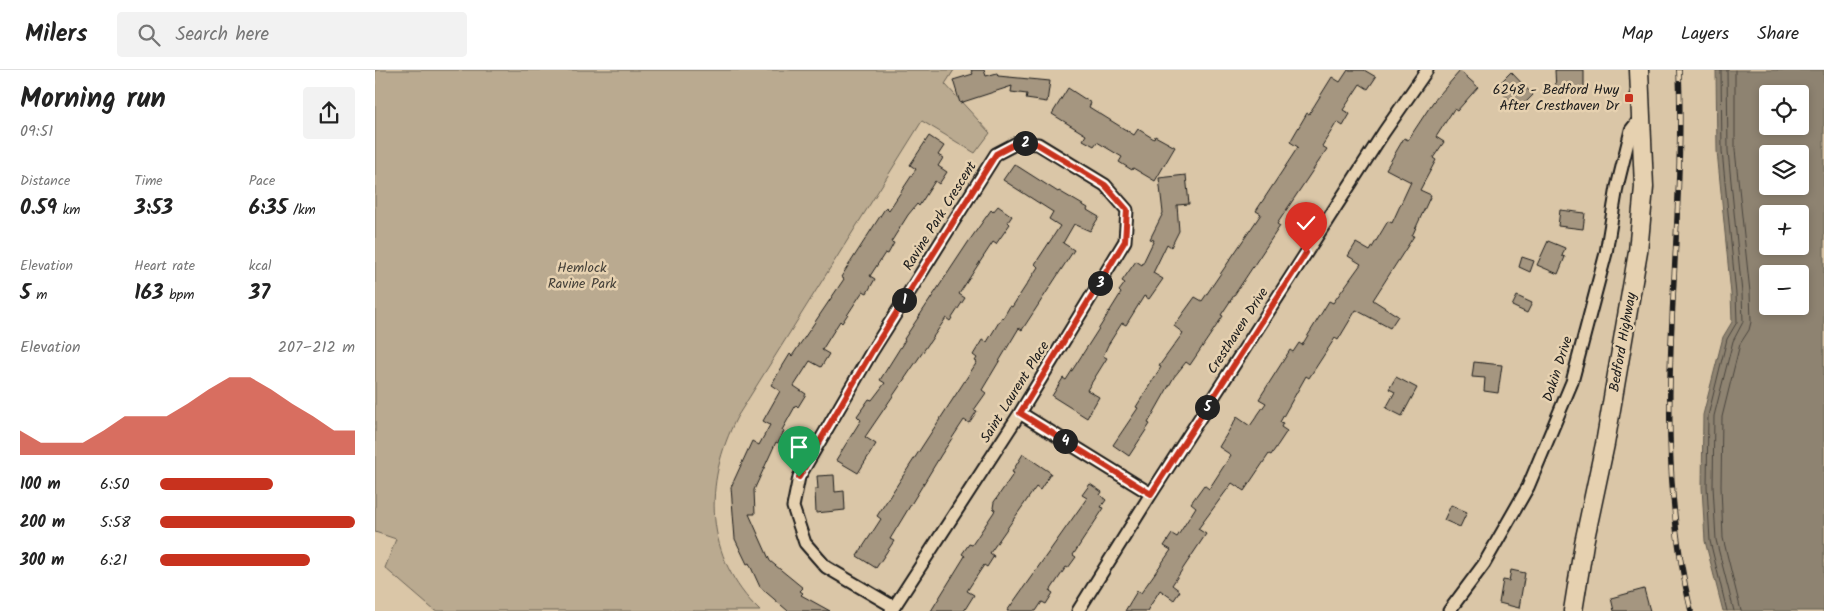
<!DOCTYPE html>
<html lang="en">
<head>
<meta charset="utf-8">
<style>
	body { margin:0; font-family:Kalam,sans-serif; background:#f2f2f2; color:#222; height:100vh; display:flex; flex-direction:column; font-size:19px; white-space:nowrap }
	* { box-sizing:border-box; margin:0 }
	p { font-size:16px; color:#767676 }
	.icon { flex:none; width:28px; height:28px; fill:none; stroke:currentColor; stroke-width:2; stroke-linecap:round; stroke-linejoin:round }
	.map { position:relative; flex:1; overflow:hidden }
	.sheet { display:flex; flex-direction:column; background:#fff; width:375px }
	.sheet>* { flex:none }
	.buttons { position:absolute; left:1384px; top:15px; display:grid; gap:10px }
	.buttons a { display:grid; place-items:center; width:50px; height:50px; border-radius:5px; background:#fff; box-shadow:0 2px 8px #0003; font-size:25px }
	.pin { position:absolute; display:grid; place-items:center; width:42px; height:42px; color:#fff; margin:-51px -21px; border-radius:50% 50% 50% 0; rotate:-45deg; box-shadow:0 0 5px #0007 }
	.pin .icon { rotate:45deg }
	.km { position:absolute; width:25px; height:25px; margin:-12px; border-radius:50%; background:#222; color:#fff; font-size:14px; line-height:25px; text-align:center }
	.round { display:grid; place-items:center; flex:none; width:52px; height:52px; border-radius:5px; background:#f2f2f2 }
	.head { display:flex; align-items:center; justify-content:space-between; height:85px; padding:0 20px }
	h1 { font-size:28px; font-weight:700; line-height:38px }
	.figures { display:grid; grid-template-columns:repeat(3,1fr); gap:8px; height:85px; padding:5px 20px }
	.figures div { display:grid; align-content:center }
	.figures b { font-size:21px; font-weight:700 }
	.figures small { font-size:14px; font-weight:400 }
	.figures p { font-size:14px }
	.chart { height:140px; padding:10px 20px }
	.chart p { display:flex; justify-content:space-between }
	.chart svg { width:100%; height:90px; margin-top:5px; fill:#c8321e; opacity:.7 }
	ul { padding:0 20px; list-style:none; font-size:16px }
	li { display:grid; grid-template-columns:80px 60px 1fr; align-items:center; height:38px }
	li i { height:12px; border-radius:6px; background:#c8321e }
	header { display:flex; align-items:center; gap:30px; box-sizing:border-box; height:70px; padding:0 25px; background:#fff; border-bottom:1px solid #e0e0e0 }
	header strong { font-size:24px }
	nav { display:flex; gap:28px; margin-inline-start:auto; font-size:18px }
	.search { width:350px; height:45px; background:#f2f2f2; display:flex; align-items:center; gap:12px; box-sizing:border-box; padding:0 18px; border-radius:5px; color:#767676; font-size:19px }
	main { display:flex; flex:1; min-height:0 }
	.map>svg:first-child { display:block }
</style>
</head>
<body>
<header>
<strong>Milers</strong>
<div class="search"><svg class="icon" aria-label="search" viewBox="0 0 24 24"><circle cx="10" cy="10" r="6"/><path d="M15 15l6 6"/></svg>Search here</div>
<nav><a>Map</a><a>Layers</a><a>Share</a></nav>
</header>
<main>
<section class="sheet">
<div class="head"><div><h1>Morning run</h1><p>09:51</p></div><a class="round"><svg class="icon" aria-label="share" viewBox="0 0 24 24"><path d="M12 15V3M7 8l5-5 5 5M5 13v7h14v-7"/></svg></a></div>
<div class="figures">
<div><p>Distance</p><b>0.59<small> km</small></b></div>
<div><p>Time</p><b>3:53</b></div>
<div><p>Pace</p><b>6:35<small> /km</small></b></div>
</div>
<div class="figures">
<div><p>Elevation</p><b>5<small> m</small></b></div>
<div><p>Heart rate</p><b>163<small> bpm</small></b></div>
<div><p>kcal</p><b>37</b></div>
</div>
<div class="chart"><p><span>Elevation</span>207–212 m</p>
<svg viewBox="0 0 160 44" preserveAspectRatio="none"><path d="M0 44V32L10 38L20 38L30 38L40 32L50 25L60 25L70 25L80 19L90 12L100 6L110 6L120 12L130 19L140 25L150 32L160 32V44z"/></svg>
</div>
<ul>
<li><b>100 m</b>6:50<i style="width:58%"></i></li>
<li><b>200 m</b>5:58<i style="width:100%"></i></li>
<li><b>300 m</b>6:21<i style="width:77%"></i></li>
</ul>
</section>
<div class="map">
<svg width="1449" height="541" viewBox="0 0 1449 541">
	<rect width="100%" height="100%" fill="#dac6a7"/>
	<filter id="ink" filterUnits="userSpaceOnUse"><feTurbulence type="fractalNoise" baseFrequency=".02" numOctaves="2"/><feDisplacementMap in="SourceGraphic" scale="10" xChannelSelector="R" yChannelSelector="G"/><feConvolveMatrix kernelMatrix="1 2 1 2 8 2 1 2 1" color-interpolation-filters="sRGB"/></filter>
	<g filter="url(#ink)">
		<path fill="#baaa90" stroke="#6b6356" d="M0 0H579L570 14 615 63 600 83 547 51 362 347C328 413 329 487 385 541H60L10 498 21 469 0 462Z"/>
		<path fill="#8e8371" stroke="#605a4f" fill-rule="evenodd" d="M1341 0H1449V541H1348L1330 471 1327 417 1328 345 1348 267 1357 252 1356 224 1342 81ZM1392 24H1425V56H1392ZM1392 84H1425V116H1392ZM1392 144H1425V176H1392ZM1392 204H1425V236H1392Z"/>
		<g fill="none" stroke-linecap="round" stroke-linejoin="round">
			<path stroke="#4a453e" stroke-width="1" d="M1346 0 1347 81 1361 224 1362 252 1352 269 1333 346 1332 416 1335 471 1352 541
				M1352 0 1353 81 1367 223 1368 252 1358 271 1339 346 1338 416 1341 470 1359 541
				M1360 0V80L1375 222 1376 252 1374 260 1365 274 1347 347 1346 416 1348 468 1366 541"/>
		</g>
		<path fill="#a59680" stroke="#1c1c1c" d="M596 0H609L611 6 622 3 623 6 675 11 672 32 651 29 652 24 636 22 637 16 585 33 578 10 598 4Z
			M973 0H989L1001 7 993 19 985 14 968 40 975 44 968 56 962 52 947 76 952 79 902 154 905 156 846 245 848 246 815 295 811 292 799 307 773 353 775 354 754 386 738 375 763 338 761 337 786 297 784 296 808 263 799 256 820 227 827 231 886 144 881 141 923 77 915 72 932 43 934 44 957 7 965 12Z
			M1180 0H1209V19L1181 20Z
			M1085 1 1103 17 1082 41 1079 39 1061 67 1069 72 1058 88 1061 90 1045 120 1056 125 1037 166H1039L998 230 1023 246 1015 258 981 240 963 270 960 268 934 308 931 306 905 352 908 353 906 357 912 361 896 385 894 384 869 421 857 413 823 459 831 464 797 515 805 521 799 530 785 520 772 541H750L762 521 766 523 796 480 789 476 797 464 802 467 821 437 816 433 829 415 834 419 856 385 844 377 862 347 875 356 891 333 884 329 915 280 918 282 924 273 927 275 954 231 958 233 986 194 973 186 981 173 995 181 1013 151 1017 153 1036 112 1011 99 1029 68 1033 70 1058 32Z
			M1136 2 1158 25 1144 39 1121 17Z
			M693 18 716 33 714 37 759 65 763 59 779 69 780 66 800 77 780 111 758 98 757 100 744 92 747 87 722 72 719 76 708 70 711 65 677 44Z
			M554 66 569 76 563 85 568 88 563 96 572 102 564 114 560 111 544 136 542 134 533 145 516 172 519 173 513 184 510 183 495 206 500 209 492 223 488 221 467 253 465 251 447 280 454 284 446 297 435 291 419 316 431 324 423 337 421 335 407 360 409 361 403 373 401 372 379 420 380 444H374L395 491 428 518 425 521 428 523 426 525 455 541H413L385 517 374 493 372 494 360 469 356 417 377 371 384 375 395 355 388 351 405 321 396 315 415 284 417 286 469 209 466 207 511 137 514 140 541 99 535 95Z
			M639 94 683 122 684 121 713 138 712 140 724 147 715 161 699 154 688 173 699 180 647 260 644 258 607 320 611 323 599 340 602 341 594 353 589 350 566 385 515 469 519 471 501 498 482 486 506 449 502 446 602 292 600 291 602 288 598 285 607 270 612 272 627 247 628 248 635 236 637 237 663 197 660 194 685 156 674 149 678 142 628 110Z
			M811 105 814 134 802 135 804 161 796 177 792 174 778 203 788 209 774 229 769 226 751 255 747 253 733 275 728 286 732 288 712 320 724 327 712 348 677 326 688 308 691 310 723 260 746 223 744 221 750 213 747 211 761 191 767 195 779 170 775 169 788 143 784 108Z
			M623 136 637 146 633 152 635 154 621 174 618 172 584 224 590 228 575 251 571 248 490 367 501 374 483 403 461 390 486 350 482 346 494 329 497 330 510 313 505 310 530 270 529 269 594 171 616 140 618 142Z
			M1185 140 1210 143 1208 159 1183 156Z
			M1173 171 1190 178 1187 186 1190 187 1183 204 1162 195Z
			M1147 187 1159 191 1155 202 1144 197Z
			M1142 226 1157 233 1152 243 1137 236Z
			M1099 292 1127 295 1123 323 1109 321 1110 308 1097 307Z
			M1021 307 1042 318 1027 346 1011 338 1020 322 1014 319Z
			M648 384 676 403 665 420 661 417 615 483 619 486 612 497 609 495 592 521 599 525 589 541H556L590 486 587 484 594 474 597 475 619 442 620 439 618 438 619 432 639 403 637 402Z
			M459 405 460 422 469 421 470 440 441 443 440 419H443L442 406Z
			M715 414 727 422 725 425 731 430 726 437 729 438 698 485 701 487 693 498 691 497 675 521 678 523 671 534 667 532 661 541H632L712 428 707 425Z
			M1076 435 1092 442 1085 457 1069 450Z
			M1136 500 1150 503 1144 538 1124 533 1128 510 1134 511Z
			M1269 519 1275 541H1239L1236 528Z"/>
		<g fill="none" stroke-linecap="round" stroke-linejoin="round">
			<defs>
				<path id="minor" d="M645 343 776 424
					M516 541 519 537 645 343 750 171 752 140 730 115 663 74 642 73 621 84 496 283 424 407 418 437 430 473 451 497 519 537
					M703 541 776 424 1009 62 1052 0
					M1074 541 1109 494 1153 417 1197 312 1231 183 1242 117 1256 60 1267 46"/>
				<path id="primary" d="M1198 541 1209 473 1230 374 1263 182 1269 117 1264 0"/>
			</defs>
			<use href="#minor" stroke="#1c1c1c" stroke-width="15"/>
			<use href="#primary" stroke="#1c1c1c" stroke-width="21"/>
			<use href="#minor" stroke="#e6d1b0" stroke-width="11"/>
			<use href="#primary" stroke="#e6d1b0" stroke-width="18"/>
			<defs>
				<path id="rail" d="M1304 0C1311 182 1272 361 1316 541"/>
			</defs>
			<use href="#rail" stroke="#1c1c1c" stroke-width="5.5"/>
			<use href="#rail" stroke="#e6d1b0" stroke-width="4" stroke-dasharray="11" stroke-linecap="butt"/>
		</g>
	</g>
	<g fill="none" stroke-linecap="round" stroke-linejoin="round" filter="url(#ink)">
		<defs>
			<path id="route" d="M424 407 496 283 621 84 642 73 662 74 730 115 752 140 750 171 645 343 776 424 931 183"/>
		</defs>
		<use href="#route" stroke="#fff" stroke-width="10"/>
		<use href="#route" stroke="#c8321e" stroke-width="6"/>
	</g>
	<rect fill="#c8321e" stroke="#e6d1b0" stroke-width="2" x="1249" y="23" width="10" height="10" rx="2.5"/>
	<g text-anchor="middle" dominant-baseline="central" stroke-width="5" stroke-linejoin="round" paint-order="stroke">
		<g font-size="14" fill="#1c1c1c" stroke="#e6d1b0" text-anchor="end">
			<text x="1244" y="20">6248 - Bedford Hwy<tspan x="1244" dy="16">After Cresthaven Dr</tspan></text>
		</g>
		<g font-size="14" fill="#1c1c1c" stroke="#e6d1b0">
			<text transform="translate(565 146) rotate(-58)">Ravine Park Crescent</text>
			<text transform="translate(863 261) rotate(-57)">Cresthaven Drive</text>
			<text transform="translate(1248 272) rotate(-80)">Bedford Highway</text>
			<text transform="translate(1183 299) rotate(-72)">Dakin Drive</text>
			<text transform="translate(640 322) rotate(-58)">Saint Laurent Place</text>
		</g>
		<g font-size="14" fill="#444039" stroke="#e6d1b0">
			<text x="207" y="198">Hemlock<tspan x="207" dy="16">Ravine Park</tspan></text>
		</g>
	</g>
</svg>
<div class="buttons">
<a><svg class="icon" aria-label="locate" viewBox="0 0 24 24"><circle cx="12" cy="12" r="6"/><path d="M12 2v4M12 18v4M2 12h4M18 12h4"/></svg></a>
<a><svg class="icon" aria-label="layers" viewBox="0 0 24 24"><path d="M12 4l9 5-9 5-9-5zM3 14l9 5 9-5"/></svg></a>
<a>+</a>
<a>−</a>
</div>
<div class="pin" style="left:424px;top:407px;background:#1e9e55"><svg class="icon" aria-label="arrive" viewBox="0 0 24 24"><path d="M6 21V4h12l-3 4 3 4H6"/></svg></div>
<div class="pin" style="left:931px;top:183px;background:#d93025"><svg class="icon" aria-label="check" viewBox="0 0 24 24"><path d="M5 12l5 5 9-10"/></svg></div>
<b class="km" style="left:529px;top:230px">1</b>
<b class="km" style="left:650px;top:73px">2</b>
<b class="km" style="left:725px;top:213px">3</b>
<b class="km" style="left:690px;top:371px">4</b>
<b class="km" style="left:832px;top:337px">5</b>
</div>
</main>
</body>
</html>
